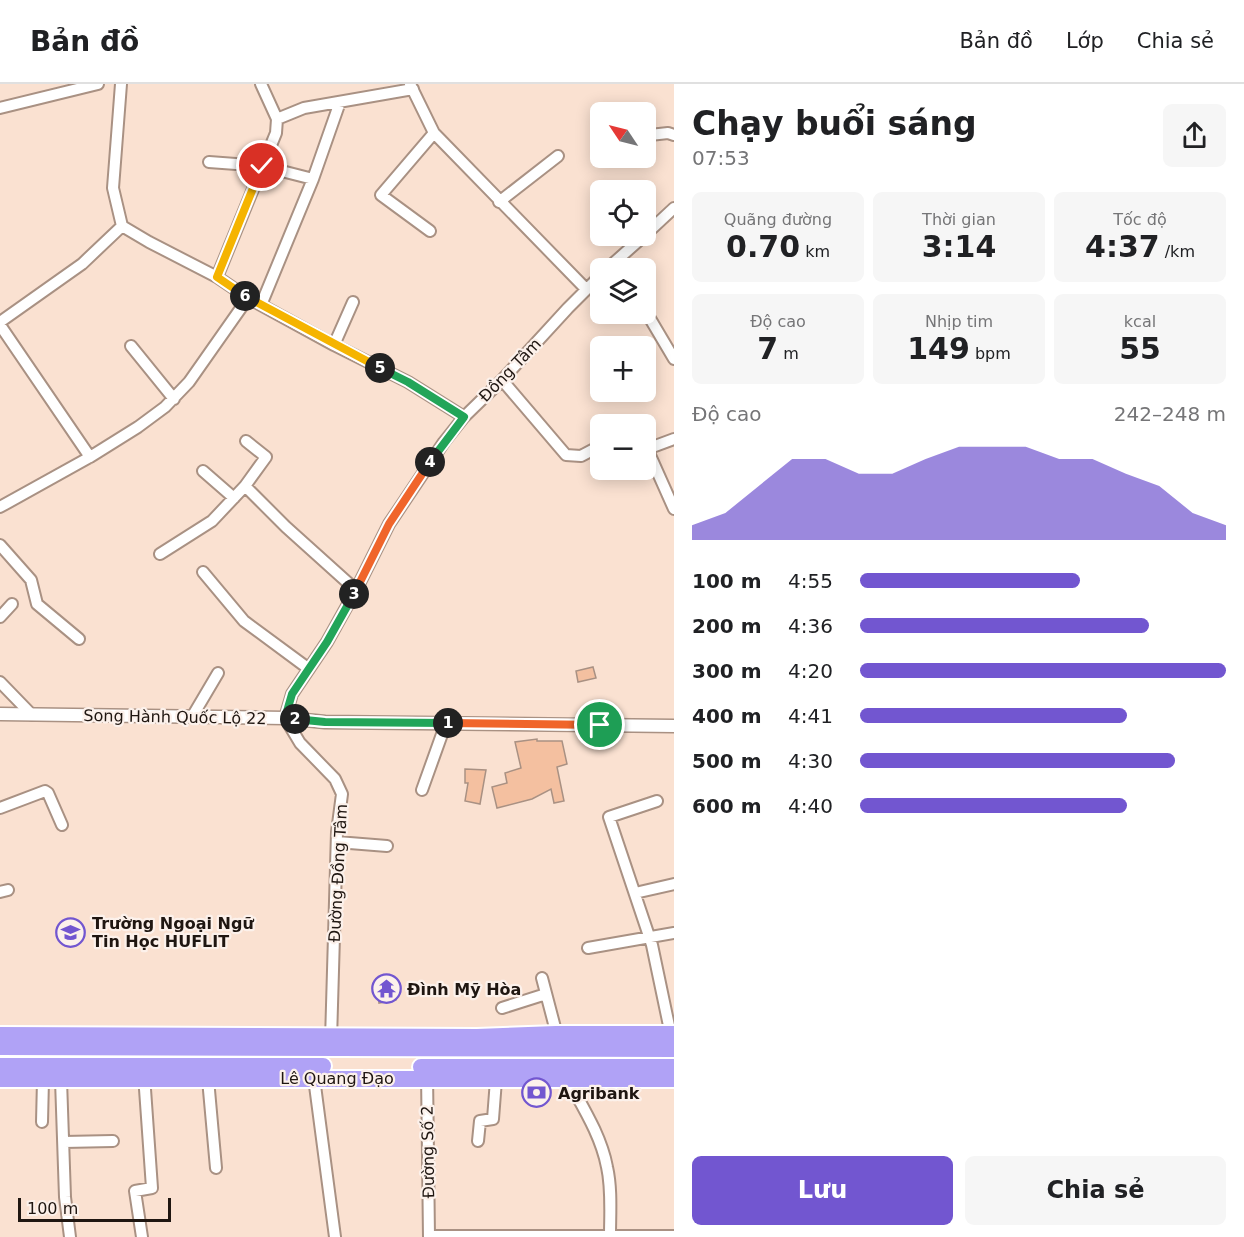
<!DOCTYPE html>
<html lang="vi">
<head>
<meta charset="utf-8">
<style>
	body { margin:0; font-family:"DejaVu Sans",sans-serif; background:#f6f6f6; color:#202124; height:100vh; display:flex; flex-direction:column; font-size:22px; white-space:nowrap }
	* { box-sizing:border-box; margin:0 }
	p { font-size:20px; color:#757577 }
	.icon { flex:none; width:33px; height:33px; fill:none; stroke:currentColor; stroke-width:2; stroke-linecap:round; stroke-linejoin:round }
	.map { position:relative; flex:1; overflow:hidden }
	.side { display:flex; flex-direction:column; background:#fff; width:570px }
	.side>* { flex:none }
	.needle { width:39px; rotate:305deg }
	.buttons { position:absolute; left:590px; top:18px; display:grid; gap:12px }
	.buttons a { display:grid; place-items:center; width:66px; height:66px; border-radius:9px; background:#fff; box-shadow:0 3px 15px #0003; font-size:30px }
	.scale { position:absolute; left:18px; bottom:15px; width:153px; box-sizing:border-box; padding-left:6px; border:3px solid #1f1611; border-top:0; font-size:16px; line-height:21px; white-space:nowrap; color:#1f1611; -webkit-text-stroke:4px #fcf1eb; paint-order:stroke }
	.pin { position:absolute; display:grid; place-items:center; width:51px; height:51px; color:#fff; margin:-26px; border:3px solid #fff; border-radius:50%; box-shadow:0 2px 6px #0007 }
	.km { position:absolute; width:30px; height:30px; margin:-15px; border-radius:50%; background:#222; color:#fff; font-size:16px; line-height:30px; text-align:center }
	.round { display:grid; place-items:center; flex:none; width:63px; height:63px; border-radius:9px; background:#f6f6f6 }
	.headline { display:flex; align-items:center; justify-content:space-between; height:102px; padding:0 18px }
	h1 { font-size:33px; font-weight:700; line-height:45px }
	.stats { display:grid; grid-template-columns:repeat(3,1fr); gap:9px; height:102px; padding:6px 18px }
	.stats div { display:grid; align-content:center; border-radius:9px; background:#f6f6f6; text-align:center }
	.stats b { font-size:30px; font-weight:700 }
	.stats small { font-size:16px; font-weight:400 }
	.stats p { font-size:16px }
	.chart { height:168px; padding:12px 18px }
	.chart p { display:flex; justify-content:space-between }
	.chart svg { width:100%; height:108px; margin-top:6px; fill:#7256d0; opacity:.7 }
	.cta { display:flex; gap:12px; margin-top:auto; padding:12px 18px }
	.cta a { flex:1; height:69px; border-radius:9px; background:#7256d0; color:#fff; font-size:24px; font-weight:700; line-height:69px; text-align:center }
	.cta a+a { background:#f6f6f6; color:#202124 }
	ul { padding:0 18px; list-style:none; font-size:20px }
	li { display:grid; grid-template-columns:96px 72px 1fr; align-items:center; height:45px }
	li i { height:15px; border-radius:8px; background:#7256d0 }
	header { display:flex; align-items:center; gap:36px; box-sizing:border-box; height:84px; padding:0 30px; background:#fff; border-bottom:2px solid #e0e0e0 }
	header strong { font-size:28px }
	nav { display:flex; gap:33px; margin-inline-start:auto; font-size:21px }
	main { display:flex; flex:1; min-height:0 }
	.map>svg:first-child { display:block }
</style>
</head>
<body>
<header>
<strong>Bản đồ</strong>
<nav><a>Bản đồ</a><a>Lớp</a><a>Chia sẻ</a></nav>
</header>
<main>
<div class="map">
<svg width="674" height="1153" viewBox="0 0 674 1153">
	<rect width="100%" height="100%" fill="#fae1d1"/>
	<path fill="#f4c0a0" stroke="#a99183" stroke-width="1.5" d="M593 583 596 594 578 598 576 587Z
		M537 655V657H562L567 680 557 683 564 717 554 719 551 705 532 715 497 724 492 703 507 699 505 689 521 684 515 658Z
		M465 685 486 686 480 720 465 717 468 699H465Z
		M393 892 396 916 379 919 376 895Z"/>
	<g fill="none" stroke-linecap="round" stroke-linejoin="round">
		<defs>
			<path id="minor" d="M121 0 113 104 122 142 149 158 217 193 248 214 334 261 408 298 464 333
				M261 0 277 35
				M410 0 434 49 586 205
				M0 24 98 0
				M650 51 668 49 674 51
				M209 78 262 82 313 95
				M499 118 558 72
				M430 147 381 111 434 49
				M645 151 674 124
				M608 184 644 152
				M217 193 276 49 277 35 304 24 413 5
				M261 221 313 95 340 18
				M645 226 674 275
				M0 238 82 180 122 142
				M0 241 90 373
				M334 261 353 218
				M131 262 174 315
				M502 296 566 371 581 372 600 362
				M645 360 674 425
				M647 365 674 355
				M203 387 234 414
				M245 402 286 443 356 506
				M0 423 90 373 138 343 165 323 189 298 248 214
				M0 461 31 496 37 520 79 555
				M160 470 212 437 245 402 266 373 246 357
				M203 488 244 537 309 585
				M0 533 12 520
				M0 598 32 631
				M192 633 218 589
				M422 706 446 639
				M657 717 609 733 652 861 672 956
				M0 724 45 707 48 709 62 741
				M337 758 387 762
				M0 808 8 806
				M635 809 674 800
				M588 864 674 849
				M542 894 558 955
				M502 924 546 910
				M331 956 337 748 342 710 335 695 300 659 285 634 292 610 327 558 356 506 389 440 444 358 464 333 502 296 568 224 600 192
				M427 989 429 1153
				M314 994 335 1153
				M567 994C582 1022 601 1051 607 1083 612 1105 610 1130 610 1152
				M208 995 216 1084
				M61 996 65 1113 70 1153
				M42 1038 43 996
				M478 1057 480 1037 493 1035 496 996
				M64 1058 113 1057
				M429 1152H674
				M142 1153 135 1107 152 1104 144 991"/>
			<path id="tertiary" d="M0 630 285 634 325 638 674 642"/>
			<path id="trunk" d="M0 951 477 953 556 950H674
				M0 963 674 965
				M0 982H323
				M421 983H674
				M0 995H674"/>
		</defs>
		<use href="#minor" stroke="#a99183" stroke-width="14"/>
		<use href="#tertiary" stroke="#a99183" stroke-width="15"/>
		<use href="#trunk" stroke="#fff" stroke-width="20"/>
		<use href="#minor" stroke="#fff" stroke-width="10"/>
		<use href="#tertiary" stroke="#fff" stroke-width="12"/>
		<use href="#trunk" stroke="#b0a2f6" stroke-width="16"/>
	</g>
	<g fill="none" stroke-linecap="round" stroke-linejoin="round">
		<defs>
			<path id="split-1" d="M448 639 600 641"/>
			<path id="split-2" d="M295 635 325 638 448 639"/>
			<path id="split-3" d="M295 635 285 634 292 610 327 558 354 510"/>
			<path id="split-4" d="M354 510 389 440 430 378"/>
			<path id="split-5" d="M380 284 408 298 464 333 430 378"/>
			<path id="split-6" d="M245 212 380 284"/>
			<path id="split-7" d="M245 212 217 193 262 82"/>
		</defs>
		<use href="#split-1" stroke="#fff" stroke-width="12"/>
		<use href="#split-2" stroke="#fff" stroke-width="12"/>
		<use href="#split-3" stroke="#fff" stroke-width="12"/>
		<use href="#split-4" stroke="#fff" stroke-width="12"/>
		<use href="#split-5" stroke="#fff" stroke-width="12"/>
		<use href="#split-6" stroke="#fff" stroke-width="12"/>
		<use href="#split-7" stroke="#fff" stroke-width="12"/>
		<use href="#split-1" stroke="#f0652b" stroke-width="8"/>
		<use href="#split-2" stroke="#22a559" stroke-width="8"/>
		<use href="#split-3" stroke="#22a559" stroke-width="8"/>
		<use href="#split-4" stroke="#f0652b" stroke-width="8"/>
		<use href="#split-5" stroke="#22a559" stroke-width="8"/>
		<use href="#split-6" stroke="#f5b400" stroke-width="8"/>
		<use href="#split-7" stroke="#f5b400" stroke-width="8"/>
	</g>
	<defs>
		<symbol id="school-ring" viewBox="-11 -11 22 22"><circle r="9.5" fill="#fcf1eb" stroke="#7256d0" stroke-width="1.5"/><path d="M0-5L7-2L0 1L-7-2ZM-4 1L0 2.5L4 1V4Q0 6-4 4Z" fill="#7256d0"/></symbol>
		<symbol id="temple-ring" viewBox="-11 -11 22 22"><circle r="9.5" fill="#fcf1eb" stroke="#7256d0" stroke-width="1.5"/><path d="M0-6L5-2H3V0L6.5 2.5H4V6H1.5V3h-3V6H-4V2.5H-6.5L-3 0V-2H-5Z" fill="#7256d0"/></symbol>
		<symbol id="bank-ring" viewBox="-11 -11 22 22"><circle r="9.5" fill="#fcf1eb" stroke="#7256d0" stroke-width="1.5"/><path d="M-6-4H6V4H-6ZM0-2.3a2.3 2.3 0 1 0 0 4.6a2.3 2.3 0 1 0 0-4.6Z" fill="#7256d0"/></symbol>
	</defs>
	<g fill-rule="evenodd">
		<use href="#school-ring" x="54" y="832" width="33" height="33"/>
		<use href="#temple-ring" x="370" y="888" width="33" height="33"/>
		<use href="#bank-ring" x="520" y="992" width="33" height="33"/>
	</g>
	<g text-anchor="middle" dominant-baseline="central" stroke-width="4.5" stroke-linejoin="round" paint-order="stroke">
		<g font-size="16" fill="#1f1611" stroke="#fcf1eb">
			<text transform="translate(510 286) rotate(-46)">Đồng Tâm</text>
			<text transform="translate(175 633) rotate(1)">Song Hành Quốc Lộ 22</text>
			<text transform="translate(338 789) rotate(-87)">Đường Đồng Tâm</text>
			<text x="337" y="994">Lê Quang Đạo</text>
			<text transform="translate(428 1068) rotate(-91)">Đường Số 2</text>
		</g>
		<g font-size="16" font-weight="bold" fill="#1f1611" stroke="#fcf1eb" text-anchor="start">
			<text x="92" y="839">Trường Ngoại Ngữ<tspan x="92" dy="18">Tin Học HUFLIT</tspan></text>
			<text x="407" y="905">Đình Mỹ Hòa</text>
			<text x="558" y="1009">Agribank</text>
		</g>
	</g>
</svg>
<div class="buttons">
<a><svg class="needle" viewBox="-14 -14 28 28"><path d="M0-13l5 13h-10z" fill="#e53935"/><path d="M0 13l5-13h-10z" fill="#757577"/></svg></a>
<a><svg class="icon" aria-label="locate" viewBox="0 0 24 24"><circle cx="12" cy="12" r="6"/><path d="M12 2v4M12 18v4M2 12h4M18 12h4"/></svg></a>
<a><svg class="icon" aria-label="layers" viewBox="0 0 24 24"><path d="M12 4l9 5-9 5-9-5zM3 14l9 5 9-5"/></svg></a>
<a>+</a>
<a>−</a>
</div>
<div class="scale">100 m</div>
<div class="pin" style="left:600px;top:641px;background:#1e9e55"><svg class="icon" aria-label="arrive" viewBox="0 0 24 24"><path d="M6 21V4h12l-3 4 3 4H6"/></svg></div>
<div class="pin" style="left:262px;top:82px;background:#d93025"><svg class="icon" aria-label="check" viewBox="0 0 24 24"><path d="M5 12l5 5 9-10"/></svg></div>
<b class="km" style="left:448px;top:639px">1</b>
<b class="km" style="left:295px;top:635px">2</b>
<b class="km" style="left:354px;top:510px">3</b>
<b class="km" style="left:430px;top:378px">4</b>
<b class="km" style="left:380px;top:284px">5</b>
<b class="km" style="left:245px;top:212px">6</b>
</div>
<section class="side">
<div class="headline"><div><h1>Chạy buổi sáng</h1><p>07:53</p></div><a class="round"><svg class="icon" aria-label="share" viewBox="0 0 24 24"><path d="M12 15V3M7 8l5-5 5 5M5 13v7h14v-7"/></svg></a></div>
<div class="stats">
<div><p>Quãng đường</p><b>0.70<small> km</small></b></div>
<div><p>Thời gian</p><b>3:14</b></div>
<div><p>Tốc độ</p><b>4:37<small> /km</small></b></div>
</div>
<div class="stats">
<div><p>Độ cao</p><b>7<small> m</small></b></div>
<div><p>Nhịp tim</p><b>149<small> bpm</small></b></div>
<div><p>kcal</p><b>55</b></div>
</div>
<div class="chart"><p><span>Độ cao</span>242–248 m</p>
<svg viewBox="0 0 160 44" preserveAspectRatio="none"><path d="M0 44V38L10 33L20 22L30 11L40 11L50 17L60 17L70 11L80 6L90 6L100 6L110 11L120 11L130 17L140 22L150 33L160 38V44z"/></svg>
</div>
<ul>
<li><b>100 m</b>4:55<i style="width:60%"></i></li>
<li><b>200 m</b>4:36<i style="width:79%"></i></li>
<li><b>300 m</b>4:20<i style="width:100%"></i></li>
<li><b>400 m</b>4:41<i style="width:73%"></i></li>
<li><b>500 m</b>4:30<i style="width:86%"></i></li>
<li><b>600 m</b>4:40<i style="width:73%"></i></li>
</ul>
<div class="cta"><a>Lưu</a><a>Chia sẻ</a></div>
</section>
</main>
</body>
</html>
